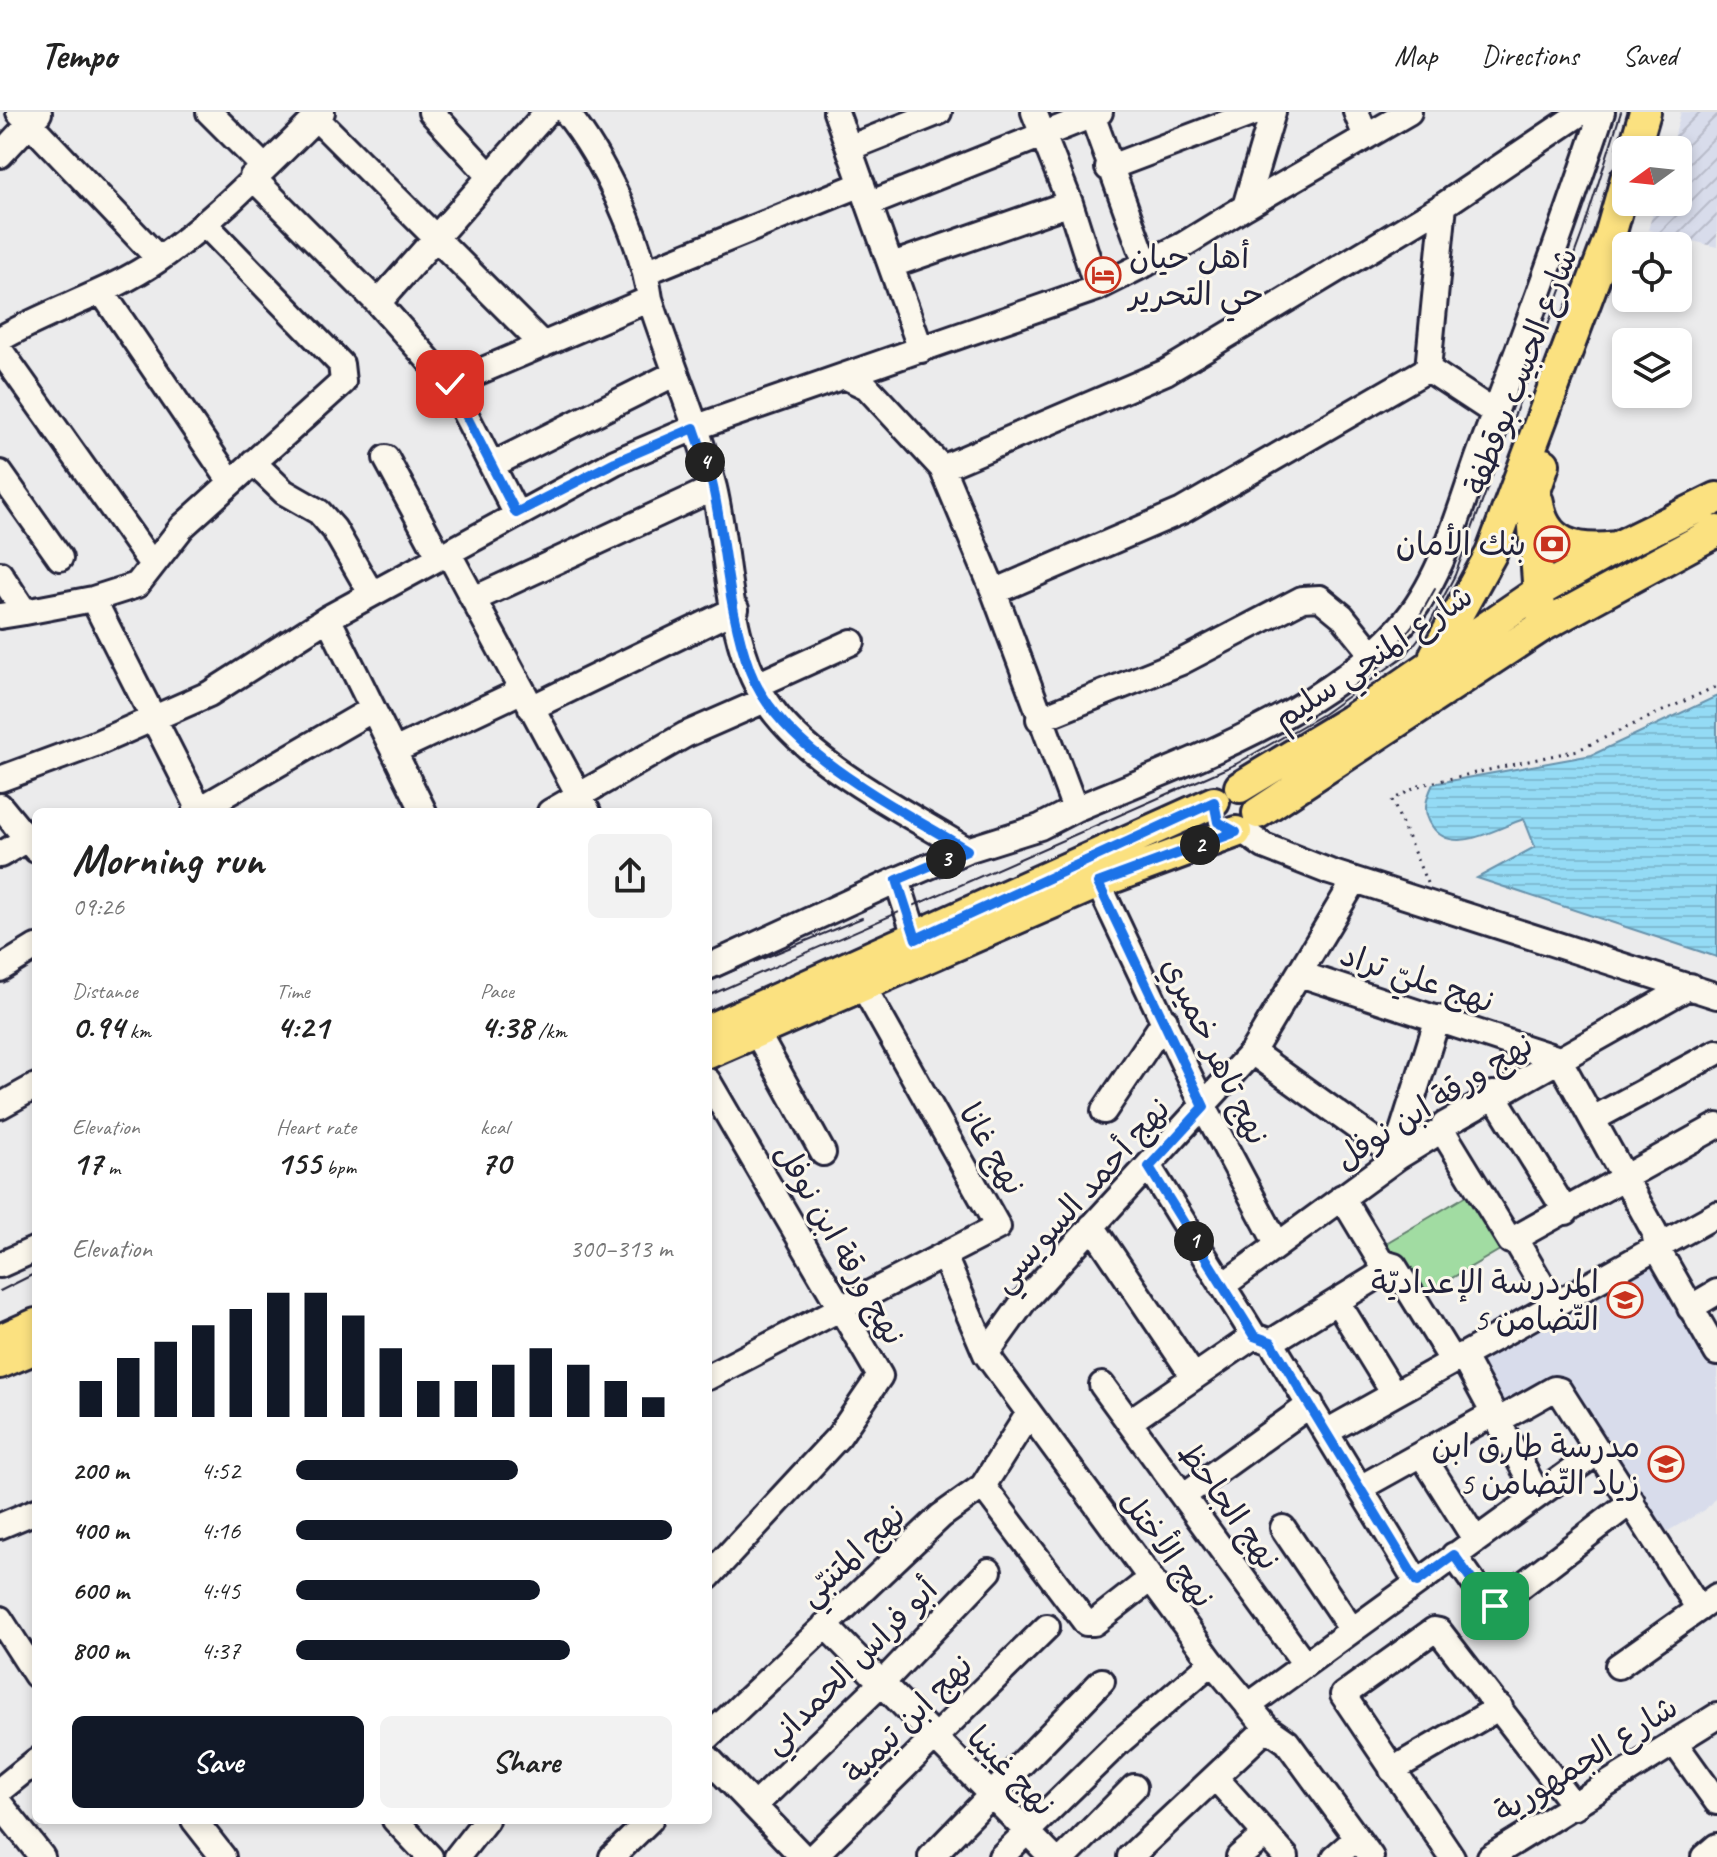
<!DOCTYPE html>
<html lang="en">
<head>
<meta charset="utf-8">
<style>
	body { margin:0; font-family:Caveat,"Playpen Sans Arabic",sans-serif; background:#f2f2f2; color:#222; height:100vh; display:flex; flex-direction:column; font-size:30px; white-space:nowrap }
	* { box-sizing:border-box; margin:0 }
	p { font-size:26px; color:#767676 }
	.icon { flex:none; width:44px; height:44px; fill:none; stroke:currentColor; stroke-width:2; stroke-linecap:round; stroke-linejoin:round }
	.map { position:relative; flex:1; overflow:hidden }
	.panel { position:absolute; left:32px; top:696px; width:680px; height:1016px; display:flex; flex-direction:column; background:#fff; border-radius:12px; box-shadow:0 4px 12px #0003 }
	.panel>* { flex:none }
	.needle { width:52px; rotate:255deg }
	.buttons { position:absolute; left:1612px; top:24px; display:grid; gap:16px }
	.buttons a { display:grid; place-items:center; width:80px; height:80px; border-radius:12px; background:#fff; box-shadow:0 4px 12px #0003; font-size:40px }
	.pin { position:absolute; display:grid; place-items:center; width:68px; height:68px; color:#fff; margin:-34px; border-radius:16px; box-shadow:0 4px 12px #0006 }
	.km { position:absolute; width:40px; height:40px; margin:-20px; border-radius:50%; background:#222; color:#fff; font-size:22px; line-height:40px; text-align:center }
	.round { display:grid; place-items:center; flex:none; width:84px; height:84px; border-radius:12px; background:#f2f2f2 }
	.summary { display:flex; align-items:center; justify-content:space-between; height:136px; padding:0 40px }
	h1 { font-size:44px; font-weight:600; line-height:60px }
	.figures { display:grid; grid-template-columns:repeat(3,1fr); gap:12px; height:136px; padding:8px 40px }
	.figures div { display:grid; align-content:center }
	.figures b { font-size:34px; font-weight:600 }
	.figures small { font-size:22px; font-weight:400 }
	.figures p { font-size:22px }
	.chart { height:224px; padding:16px 40px }
	.chart p { display:flex; justify-content:space-between }
	.chart svg { width:100%; height:144px; margin-top:8px; stroke:#111827; stroke-width:6 }
	.button { display:flex; gap:16px; margin-top:auto; padding:16px 40px }
	.button a { flex:1; height:92px; border-radius:12px; background:#111827; color:#fff; font-size:32px; font-weight:600; line-height:92px; text-align:center }
	.button a+a { background:#f2f2f2; color:#222 }
	ul { padding:0 40px; list-style:none; font-size:26px }
	li { display:grid; grid-template-columns:128px 96px 1fr; align-items:center; height:60px }
	li i { height:20px; border-radius:10px; background:#111827 }
	header { display:flex; align-items:center; gap:48px; box-sizing:border-box; height:112px; padding:0 40px; background:#fff; border-bottom:2px solid #e0e0e0 }
	header strong { font-size:38px }
	nav { display:flex; gap:44px; margin-inline-start:auto; font-size:28px }
	.map>svg:first-child { display:block }
</style>
</head>
<body>
<header>
<strong>Tempo</strong>
<nav><a>Map</a><a>Directions</a><a>Saved</a></nav>
</header>
<div class="map">
<svg width="1717" height="1745" viewBox="0 0 1717 1745">
	<defs>
		<pattern id="industrial-furrows" width="10" height="10" patternUnits="userSpaceOnUse" patternTransform="scale(2)"><rect width="10" height="10" fill="#d8dceb"/><path d="M-1 1l2-2M0 10L10 0M9 11l2-2" fill="none" stroke="#b9bcca"/></pattern>
		<pattern id="water-rules" width="6" height="5" patternUnits="userSpaceOnUse" patternTransform="scale(2)"><rect width="6" height="5" fill="#94dbf5"/><path d="M0 2.5h6" fill="none" stroke="#7fbcd3"/></pattern>
	</defs>
	<rect width="100%" height="100%" fill="#ebebec"/>
	<filter id="ink" filterUnits="userSpaceOnUse"><feTurbulence type="fractalNoise" baseFrequency=".0125" numOctaves="2"/><feDisplacementMap in="SourceGraphic" scale="16" xChannelSelector="R" yChannelSelector="G"/><feConvolveMatrix kernelMatrix="1 2 1 2 8 2 1 2 1" color-interpolation-filters="sRGB"/></filter>
	<g filter="url(#ink)">
		<path fill="#d8dceb" d="M1653 1143 1717 1252V1384L1705 1398 1659 1424 1562 1267 1500 1299 1470 1245Z"/>
		<path fill="url(#industrial-furrows)" d="M1681 0H1717V135L1648 118 1656 90H1678V38H1671Z"/>
		<path fill="#a1dca2" stroke="#627f6e" stroke-width="2" d="M1476 1078 1510 1132 1418 1186 1376 1137Z"/>
		<path fill="url(#water-rules)" stroke="#6691ab" stroke-width="2" d="M1717 584V845L1477 766 1535 735 1524 707C1496 716 1452 745 1432 714 1422 699 1426 687 1433 672L1592 643Z"/>
		<g fill="none" stroke-linecap="round" stroke-linejoin="round">
			<defs>
				<path id="minor" d="M19 0 159 147
					M209 0 263 54
					M431 0 491 65
					M566 0C604 47 642 128 650 187 670 250 698 312 714 376 730 444 726 527 765 587 806 652 903 698 967 738
					M836 0 921 238
					M1034 0 1070 91 1097 176
					M1091 0 1146 152
					M1356 0 1366 25
					M316 6 543 233
					M849 36 939 0
					M0 43 39 1
					M1108 56 1256 0
					M252 65 378 191 450 272 516 401
					M869 92 1100 0
					M1245 95 1409 0
					M892 153 1070 91
					M646 160 862 72
					M102 180 231 370
					M378 191 547 0
					M0 227C51 197 109 182 158 148 214 109 273 48 322 0
					M0 238 151 451
					M1428 257 1495 301
					M844 264 867 275 942 356 994 480 1075 697 1040 715 967 738 897 768 916 827
					M450 272 650 187
					M386 346 440 446
					M253 350 284 380 319 400 334 417 371 481
					M492 353 674 262
					M942 356 1166 260 1444 93 1582 0
					M0 361 60 446
					M449 442 588 700
					M0 462 25 500 93 487 137 473 183 414 343 270 341 252 204 111
					M994 480 1182 399 1428 257 1444 93
					M93 487 201 700
					M474 487 714 376
					M0 504 25 500
					M328 506 424 700
					M757 573 852 530
					M531 596 736 497
					M1039 607 1181 550 1302 487 1320 486 1342 504 1371 540
					M394 639 521 579
					M0 667 95 632 209 582 328 506 615 350 694 316 1097 176 1183 133 1245 95 1273 0
					M0 694 36 738
					M1075 697C1184 651 1321 604 1401 514 1443 467 1460 395 1481 338 1523 226 1564 114 1602 0
					M195 700 373 597
					M550 700 685 623 765 588
					M1243 719 1264 734 1330 760 1717 884
					M0 743 27 727
					M1098 771 1204 995 1277 1132
					M708 855 897 768
					M0 857 36 835
					M1300 862 1559 947 1654 1119 1657 1136 1717 1241
					M757 921 823 1041
					M1252 940 1398 1045
					M708 969 880 1264 839 1324 708 1465
					M1493 982 1566 1100
					M0 994 36 974
					M1104 999 1165 908
					M1593 1007 1717 940
					M1442 1018 1510 1129 1717 1014
					M1395 1042 1438 906
					M1149 1055 1254 1224 1271 1230 1417 1470
					M1342 1085 1381 1150 1394 1154 1452 1248
					M1092 1114 1194 1265
					M1515 1127 1553 1192
					M944 1144 986 1242 1212 1550 1267 1616 1287 1630 1371 1745
					M0 1153 36 1137
					M1222 1174 1398 1045 1442 1018 1444 1013 1690 874
					M1338 1191 1394 1282
					M1690 1196 1717 1180
					M1271 1230 1394 1154
					M986 1242 1024 1189 1252 940 1355 768
					M1462 1243 1538 1383
					M708 1265 998 1115 863 874
					M1102 1273 1305 1552
					M1497 1309 1554 1277 1559 1278 1699 1497
					M1129 1310 1254 1224
					M1328 1319 1717 1102
					M1422 1343 1475 1427
					M983 1374 1086 1511H1094L1149 1468
					M1360 1376 1493 1302
					M1183 1384 1311 1292
					M0 1414 36 1399
					M1283 1416 1352 1518
					M1454 1443 1490 1494H1495L1632 1389
					M0 1507 36 1563
					M825 1513 1052 1745
					M1618 1554 1717 1484
					M1248 1594 1599 1339
					M708 1625 941 1404 983 1374 1029 1301
					M1674 1630 1717 1690
					M708 1646 803 1745
					M1392 1658 1500 1595
					M1215 1665 1286 1745
					M0 1678 36 1649
					M0 1692 42 1745
					M755 1693 882 1571 989 1459
					M194 1708 223 1745
					M395 1708 430 1745
					M457 1745 486 1708
					M612 1745 650 1708
					M813 1745 1047 1515
					M931 1745 1102 1569
					M1001 1745 1116 1633 1212 1550
					M1065 1745 1134 1675
					M1130 1745 1267 1616
					M1239 1745 1266 1722
					M1335 1745 1357 1726
					M1452 1745 1343 1583 1434 1518 1439 1519 1575 1695
					M1490 1745 1717 1604
					M1704 1745 1717 1734"/>
				<path id="major" d="M1634 38 1645 0
					M1538 390C1543 433 1578 440 1615 435
					M1540 497 1532 388 1544 352
					M1435 543 1491 442 1609 127 1626 67
					M1240 675 1351 608 1538 480 1617 435 1717 386
					M1258 701 1541 515 1717 419
					M708 918 1214 690
					M708 941 1098 771 1236 720
					M0 1228 36 1212
					M0 1251 36 1236"/>
			</defs>
			<use href="#minor" stroke="#22223b" stroke-width="30"/>
			<use href="#major" stroke="#22223b" stroke-width="36"/>
			<path stroke="#22223b" stroke-width="3" stroke-dasharray="2 6" stroke-linecap="butt" d="M1427 771 1392 688 1421 673 1578 638 1717 574"/>
			<use href="#minor" stroke="#fbf7ec" stroke-width="24"/>
			<use href="#major" stroke="#fbe180" stroke-width="30"/>
			<path stroke="#22223b" stroke-width="2" d="M1392 539 1419 505 1435 477
				M708 869 862 806
				M708 884 1236 652 1323 602 1406 543 1429 513 1455 463 1583 119 1621 0
				M0 1179 36 1161"/>
		</g>
	</g>
	<g fill="none" stroke-linecap="round" stroke-linejoin="round" filter="url(#ink)">
		<defs>
			<path id="route" d="M450 272 516 401 615 350 694 316C701 337 710 358 714 380 726 438 729 503 750 559 781 640 897 695 967 738L897 768 916 827 1214 690 1218 710 1236 720 1098 771 1204 995 1149 1055 1254 1224 1271 1230 1417 1470 1454 1443 1490 1494H1495"/>
		</defs>
		<use href="#route" stroke="#fff" stroke-width="16"/>
		<use href="#route" stroke="#1a73e8" stroke-width="10"/>
	</g>
	<defs>
		<symbol id="hotel-ring" viewBox="-11 -11 22 22"><circle r="9.5" fill="#fbf7ec" stroke="#c8321e" stroke-width="1.5"/><path d="M-6-4.5h1.5V1H6V5H4.5V3h-9V5H-6ZM-4 0a1.8 1.8 0 1 1 3.6 0ZM.5 0V-2.5h3Q6-2.5 6 0Z" fill="#c8321e"/></symbol>
		<symbol id="bank-ring" viewBox="-11 -11 22 22"><circle r="9.5" fill="#fbf7ec" stroke="#c8321e" stroke-width="1.5"/><path d="M-6-4H6V4H-6ZM0-2.3a2.3 2.3 0 1 0 0 4.6a2.3 2.3 0 1 0 0-4.6Z" fill="#c8321e"/></symbol>
		<symbol id="school-ring" viewBox="-11 -11 22 22"><circle r="9.5" fill="#fbf7ec" stroke="#c8321e" stroke-width="1.5"/><path d="M0-5L7-2L0 1L-7-2ZM-4 1L0 2.5L4 1V4Q0 6-4 4Z" fill="#c8321e"/></symbol>
	</defs>
	<g fill-rule="evenodd">
		<use href="#hotel-ring" x="1083" y="143" width="40" height="40"/>
		<use href="#bank-ring" x="1532" y="412" width="40" height="40"/>
		<use href="#school-ring" x="1605" y="1168" width="40" height="40"/>
		<use href="#school-ring" x="1646" y="1332" width="40" height="40"/>
	</g>
	<g text-anchor="middle" dominant-baseline="central" stroke-width="6" stroke-linejoin="round" paint-order="stroke">
		<g font-size="32" fill="#22223b" stroke="#fbf7ec" text-anchor="end">
			<text x="1129" y="145" text-anchor="start">أهل حيان<tspan x="1129" dy="37">حي التحرير</tspan></text>
			<text x="1526" y="432">بنك الأمان</text>
			<text x="1599" y="1170">المردرسة الإعداديّة<tspan x="1599" dy="37">التّضامن 5</tspan></text>
			<text x="1640" y="1334">مدرسة طارق ابن<tspan x="1640" dy="37">زياد التّضامن 5</tspan></text>
		</g>
		<g font-size="32" fill="#22223b" stroke="#fbf7ec">
			<text transform="translate(1521 259) rotate(-69)">شارع الحبيب بوقطفة</text>
			<text transform="translate(1373 545) rotate(-34)">شارع المنجي سليم</text>
			<text transform="translate(1417 866) rotate(18)">نهج عليّ تراد</text>
			<text transform="translate(1215 939) rotate(64)">نهج تاهر خميري</text>
			<text transform="translate(1434 989) rotate(-32)">نهج ورقة ابن نوفل</text>
			<text transform="translate(992 1037) rotate(60)">نهج غانا</text>
			<text transform="translate(1081 1083) rotate(-48)">نهج أحمد السويسي</text>
			<text transform="translate(840 1132) rotate(60)">نهج ورقة ابن نوفل</text>
			<text transform="translate(1229 1394) rotate(54)">نهج الجاحظ</text>
			<text transform="translate(1167 1437) rotate(54)">نهج الأختل</text>
			<text transform="translate(852 1443) rotate(-43)">نهج المتنبّي</text>
			<text transform="translate(850 1554) rotate(-45)">أبو فراس الحمداني</text>
			<text transform="translate(908 1607) rotate(-45)">نهج ابن تيمية</text>
			<text transform="translate(1586 1647) rotate(-32)">شارع الجمهورية</text>
			<text transform="translate(1011 1659) rotate(46)">نهج غينيا</text>
		</g>
	</g>
</svg>
<div class="buttons">
<a><svg class="needle" viewBox="-14 -14 28 28"><path d="M0-13l5 13h-10z" fill="#e53935"/><path d="M0 13l5-13h-10z" fill="#767676"/></svg></a>
<a><svg class="icon" aria-label="locate" viewBox="0 0 24 24"><circle cx="12" cy="12" r="6"/><path d="M12 2v4M12 18v4M2 12h4M18 12h4"/></svg></a>
<a><svg class="icon" aria-label="layers" viewBox="0 0 24 24"><path d="M12 4l9 5-9 5-9-5zM3 14l9 5 9-5"/></svg></a>
</div>
<div class="pin" style="left:1495px;top:1494px;background:#1e9e55"><svg class="icon" aria-label="arrive" viewBox="0 0 24 24"><path d="M6 21V4h12l-3 4 3 4H6"/></svg></div>
<div class="pin" style="left:450px;top:272px;background:#d93025"><svg class="icon" aria-label="check" viewBox="0 0 24 24"><path d="M5 12l5 5 9-10"/></svg></div>
<b class="km" style="left:1194px;top:1129px">1</b>
<b class="km" style="left:1200px;top:733px">2</b>
<b class="km" style="left:946px;top:747px">3</b>
<b class="km" style="left:705px;top:350px">4</b>
<section class="panel">
<div class="summary"><div><h1>Morning run</h1><p>09:26</p></div><a class="round"><svg class="icon" aria-label="share" viewBox="0 0 24 24"><path d="M12 15V3M7 8l5-5 5 5M5 13v7h14v-7"/></svg></a></div>
<div class="figures">
<div><p>Distance</p><b>0.94<small> km</small></b></div>
<div><p>Time</p><b>4:21</b></div>
<div><p>Pace</p><b>4:38<small> /km</small></b></div>
</div>
<div class="figures">
<div><p>Elevation</p><b>17<small> m</small></b></div>
<div><p>Heart rate</p><b>155<small> bpm</small></b></div>
<div><p>kcal</p><b>70</b></div>
</div>
<div class="chart"><p><span>Elevation</span>300–313 m</p>
<svg viewBox="0 0 160 44" preserveAspectRatio="none"><path d="M5 44V33M15 44V26M25 44V21M35 44V16M45 44V11M55 44V6M65 44V6M75 44V13M85 44V23M95 44V33M105 44V33M115 44V28M125 44V23M135 44V28M145 44V33M155 44V38"/></svg>
</div>
<ul>
<li><b>200 m</b>4:52<i style="width:59%"></i></li>
<li><b>400 m</b>4:16<i style="width:100%"></i></li>
<li><b>600 m</b>4:45<i style="width:65%"></i></li>
<li><b>800 m</b>4:37<i style="width:73%"></i></li>
</ul>
<div class="button"><a>Save</a><a>Share</a></div>
</section>
</div>
</body>
</html>
